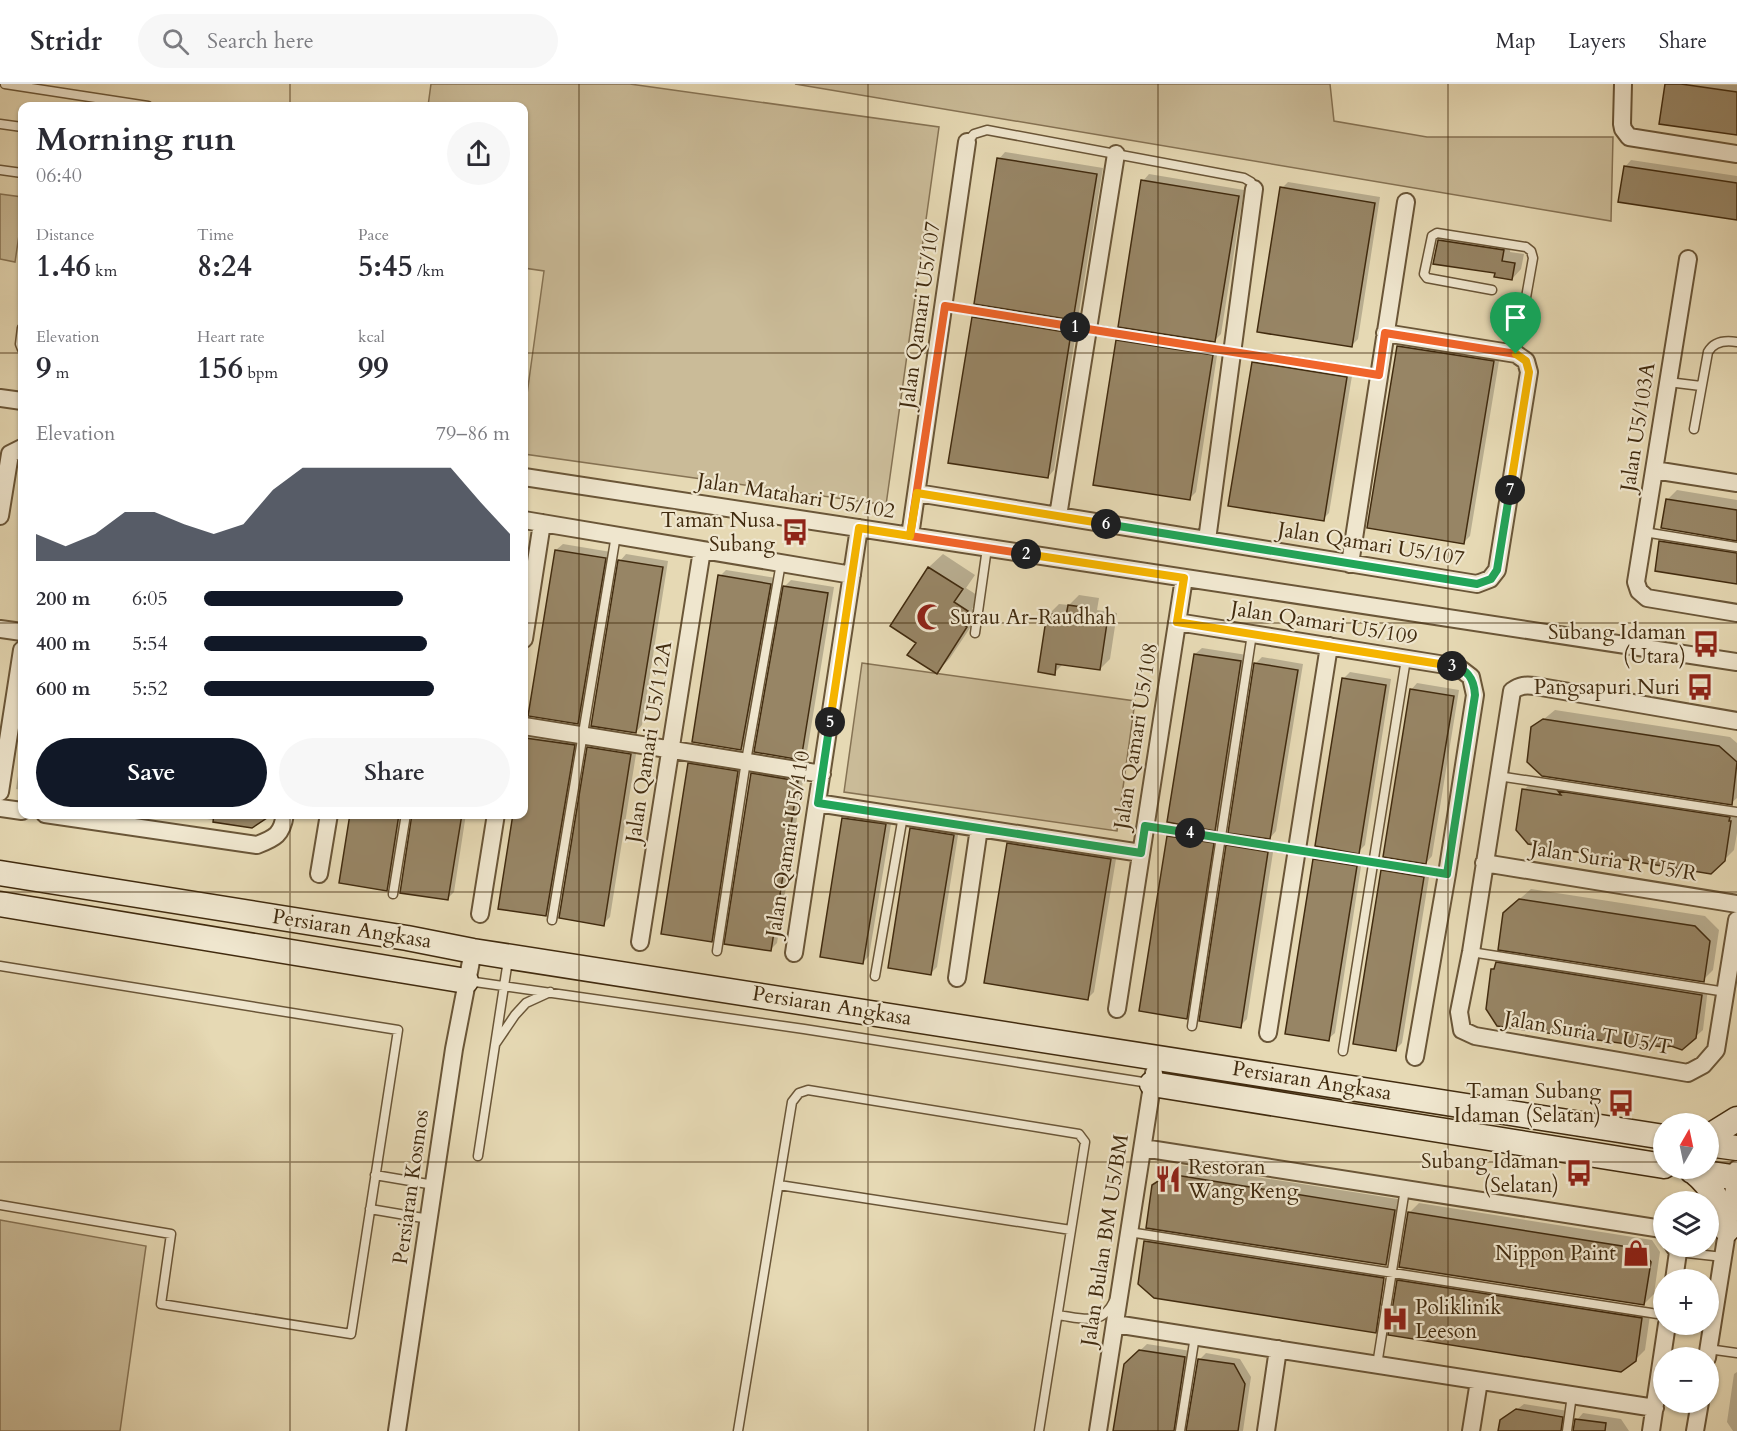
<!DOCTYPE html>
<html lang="en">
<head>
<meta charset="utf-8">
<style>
	body { margin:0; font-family:Cardo,serif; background:#f7f7f7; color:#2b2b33; height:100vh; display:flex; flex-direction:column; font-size:22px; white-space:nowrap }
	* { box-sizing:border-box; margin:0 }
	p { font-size:20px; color:#7c7c81 }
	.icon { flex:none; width:33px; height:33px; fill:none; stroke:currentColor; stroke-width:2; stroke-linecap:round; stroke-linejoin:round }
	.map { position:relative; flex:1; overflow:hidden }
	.details { position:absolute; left:18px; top:18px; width:510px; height:717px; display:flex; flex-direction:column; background:#fff; border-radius:12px; box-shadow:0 2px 4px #0004 }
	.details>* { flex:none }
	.needle { width:39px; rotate:9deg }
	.fabs { position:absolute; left:1653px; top:1029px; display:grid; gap:12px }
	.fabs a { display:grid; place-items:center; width:66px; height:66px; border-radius:50%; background:#fff; box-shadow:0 2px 4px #0004; font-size:30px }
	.pin { position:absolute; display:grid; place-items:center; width:51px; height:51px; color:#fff; margin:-62px -26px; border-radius:50% 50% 50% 0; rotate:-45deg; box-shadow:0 0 6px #0007 }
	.pin .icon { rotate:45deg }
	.km { position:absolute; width:30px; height:30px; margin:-15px; border-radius:50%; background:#222; color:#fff; font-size:16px; line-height:30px; text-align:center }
	.round { display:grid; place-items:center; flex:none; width:63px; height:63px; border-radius:32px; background:#f7f7f7 }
	.summary { display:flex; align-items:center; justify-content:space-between; height:102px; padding:0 18px }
	h1 { font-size:33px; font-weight:700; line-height:45px }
	.stats { display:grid; grid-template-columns:repeat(3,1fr); gap:9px; height:102px; padding:6px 18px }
	.stats div { display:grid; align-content:center }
	.stats b { font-size:30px; font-weight:700 }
	.stats small { font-size:16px; font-weight:400 }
	.stats p { font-size:16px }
	.chart { height:168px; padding:12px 18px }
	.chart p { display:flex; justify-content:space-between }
	.chart svg { width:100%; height:108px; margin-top:6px; fill:#111827; opacity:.7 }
	.action { display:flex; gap:12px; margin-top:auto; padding:12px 18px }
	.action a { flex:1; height:69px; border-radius:36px; background:#111827; color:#fff; font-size:24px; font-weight:700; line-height:69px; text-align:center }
	.action a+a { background:#f7f7f7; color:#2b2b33 }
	ul { padding:0 18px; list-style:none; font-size:20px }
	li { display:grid; grid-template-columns:96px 72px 1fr; align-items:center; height:45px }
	li i { height:15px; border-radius:8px; background:#111827 }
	header { display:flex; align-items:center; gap:36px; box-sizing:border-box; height:84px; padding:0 30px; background:#fff; border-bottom:2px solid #e1e1e2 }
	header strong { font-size:28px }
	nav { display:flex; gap:33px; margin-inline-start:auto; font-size:21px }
	.search { width:420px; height:54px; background:#f7f7f7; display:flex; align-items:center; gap:15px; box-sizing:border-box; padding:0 21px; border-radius:33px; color:#7c7c81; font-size:22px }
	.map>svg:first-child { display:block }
</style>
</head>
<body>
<header>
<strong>Stridr</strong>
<div class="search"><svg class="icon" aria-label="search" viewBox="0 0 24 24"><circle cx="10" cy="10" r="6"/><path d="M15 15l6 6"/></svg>Search here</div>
<nav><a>Map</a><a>Layers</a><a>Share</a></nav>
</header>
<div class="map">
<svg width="1737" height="1347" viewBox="0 0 1737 1347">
	<rect width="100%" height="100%" fill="#e6d9b4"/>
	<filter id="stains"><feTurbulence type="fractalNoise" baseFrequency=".00333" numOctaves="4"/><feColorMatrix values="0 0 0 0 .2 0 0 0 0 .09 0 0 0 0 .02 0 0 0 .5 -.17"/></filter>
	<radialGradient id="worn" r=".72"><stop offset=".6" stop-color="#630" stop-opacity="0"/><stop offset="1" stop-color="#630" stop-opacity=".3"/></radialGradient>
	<path fill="#cabb98" stroke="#867354" stroke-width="1.5" d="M431 0H630L939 43 886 421 524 370V332L544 187 524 184V22H428Z
		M795 0H1330L1334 37 1427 53H1613L1611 137Z
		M0 110 22 113V131L15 178 0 175Z
		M862 579 1135 617 1117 747 844 708Z
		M0 1136 146 1162 120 1347H0Z"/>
	<path fill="#0003" fill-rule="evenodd" d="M1667 0 1737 1V50Z
		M1005 68 1103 84 1079 228 1073 234 999 75Z
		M1631 76 1737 92V134L1625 83Z
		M1149 90 1244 106 1221 250 1214 257 1143 97Z
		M1288 98 1380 113 1358 255 1351 262 1282 104Z
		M1449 147 1512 157 1510 168 1524 170 1521 185 1512 195 1497 188 1439 157Z
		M980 227 1077 242 1054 386 1048 393 973 233Z
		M1124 250 1218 265 1196 408 1189 415 1117 256Z
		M1405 256 1500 271 1470 452 1464 458 1398 262Z
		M1260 272 1353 286 1329 429 1323 435 1253 278Z
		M1677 406 1737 416V455L1667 416Z
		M1671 448 1737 459V499L1661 458Z
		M563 460 611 468 584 632 578 638 556 466Z
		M626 470 668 477 642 641 636 648 620 477Z
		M943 470 975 491 966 504 980 513 972 525 980 529 950 574 937 588 918 558 892 542 929 483Z
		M726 486 776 494 747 658 741 665 720 492Z
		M791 496 834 503 807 668 801 674 785 502Z
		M1079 511 1099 514 1097 526 1117 529 1110 575 1100 585 1064 579 1054 589 1049 530 1059 520 1069 521Z
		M1202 564 1247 571 1221 739 1215 745 1195 570Z
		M1262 573 1303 580 1276 747 1270 754 1255 580Z
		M1350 588 1391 595 1365 761 1358 768 1343 595Z
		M1417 599 1459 606 1432 772 1426 779 1411 606Z
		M1555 626 1730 653 1737 659V714L1731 719 1533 644Z
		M533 647 580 655 552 824 546 830 524 730V675L527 654Z
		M595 657 637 664 610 833 603 840 589 664Z
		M22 666V706L16 705Z
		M696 673 744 681 718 850 711 857 690 680Z
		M758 683 804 691 777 859 770 866 752 690Z
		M1534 695 1567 701 1569 698 1737 723V749L1734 766 1724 776 1524 706Z
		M850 728 892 734 869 872 863 878 844 734Z
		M176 730H269L251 742Z
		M352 730H404L393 799 387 805Z
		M414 730H466L454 808 447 815Z
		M918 738 959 745 937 883 931 889 912 745Z
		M1175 746 1219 753 1193 927 1186 933 1168 753Z
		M1015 753 1117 769 1094 908 1088 914 1008 760Z
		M1234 756 1274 762 1247 935 1240 942 1228 762Z
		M1321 769 1362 776 1335 949 1328 955 1315 776Z
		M1389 780 1430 787 1402 959 1396 965 1382 787Z
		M1531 805 1705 832 1719 846 1713 886 1703 896 1515 819Z
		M1504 872 1708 904 1703 946 1695 953 1493 885Z
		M1180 1081 1404 1116 1396 1170 1386 1180 1154 1101 1164 1091Z
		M1419 1119 1652 1156 1660 1168 1654 1210 1644 1220 1409 1129Z
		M1156 1147 1394 1184 1385 1237 1375 1247 1146 1158ZM1384 1186 1387 1187 1379 1238H1376Z
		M1408 1187 1651 1224 1645 1266 1635 1276 1398 1197Z
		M1147 1260 1191 1267 1180 1343 1185 1347H1114L1125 1281Z
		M1206 1269 1240 1275 1251 1293 1243 1347H1188L1199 1276Z
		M1737 1288V1347H1733L1727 1338 1734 1290Z
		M1524 1320 1568 1327 1567 1342 1572 1347H1500L1502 1337Z
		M1583 1329 1621 1335 1629 1347H1574L1577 1336Z"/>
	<path fill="#978565" stroke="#412b0f" stroke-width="1.5" d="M1665 0H1681L1737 8V51L1659 40Z
		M997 74 1097 90 1073 236 974 220Z
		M1624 82 1737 99V136L1618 118Z
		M1141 96 1239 112 1215 258 1118 243Z
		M1280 103 1375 119 1352 263 1257 248Z
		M1438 156 1504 166 1502 177 1515 179 1512 196 1494 193 1495 189 1433 180Z
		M972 233 1071 249 1048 394 948 379Z
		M1116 256 1213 271 1190 416 1093 401Z
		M1397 262 1494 277 1464 460 1367 444Z
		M1252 278 1347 293 1324 437 1228 422Z
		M1666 415 1737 426V457L1661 444Z
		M1659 457 1737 469V500L1655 487Z
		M555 466 606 474 578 640 528 632Z
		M618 476 663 483 636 649 591 642Z
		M928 483 963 505 954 518 968 527 960 539 967 543 937 590 907 571 916 559 890 542Z
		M718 491 771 500 741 666 692 658Z
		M783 502 828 509 801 676 754 668Z
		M1068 521 1089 524 1087 536 1107 539 1100 586 1056 580 1055 591 1038 588 1047 529 1066 532Z
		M1194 570 1241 577 1215 747 1167 738Z
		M1254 579 1298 586 1270 755 1228 749Z
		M1342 594 1386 601 1359 770 1315 762Z
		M1410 605 1454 612 1426 780 1383 773Z
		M1543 635 1719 662 1737 678 1732 721 1542 692 1527 678 1531 643Z
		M525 654 575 661 546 832 498 825 513 730H524V666Z
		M587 663 631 670 604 842 559 834Z
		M688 679 738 687 712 858 661 850Z
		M751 689 798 697 771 867 724 860Z
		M1522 705 1561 711 1558 707 1730 733 1729 737H1731L1725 777 1711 790 1528 760 1516 746Z
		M214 730H273L252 744 213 738Z
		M350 730H399L387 807 339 799Z
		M412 730H462L448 816 400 809Z
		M842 734 886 740 863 880 820 873Z
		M910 744 954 751 931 891 888 884Z
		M1167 752 1214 759 1187 935 1139 927Z
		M1007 759 1111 775 1088 916 984 899Z
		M1226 761 1268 768 1241 944 1199 937Z
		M1313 775 1357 782 1329 957 1285 950Z
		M1381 786 1424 793 1396 967 1353 960Z
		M1519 815 1695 842 1710 857 1704 898 1498 866 1503 829Z
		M1496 878 1702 911 1696 954 1682 966 1671 962 1664 963 1648 961V963L1497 942 1486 925 1491 885H1494Z
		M1169 1090 1395 1126 1386 1181 1146 1144 1152 1101Z
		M1408 1128 1641 1165 1651 1178 1644 1221 1399 1183Z
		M1144 1157 1384 1194 1376 1249 1154 1214 1138 1200Z
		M1397 1196 1642 1234 1636 1277 1621 1288 1388 1251Z
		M1139 1266 1185 1273 1174 1347H1113L1124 1280Z
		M1198 1275 1234 1280 1245 1300 1238 1347H1186Z
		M1516 1325 1563 1333 1561 1347H1498L1500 1336Z
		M1575 1335 1606 1339 1605 1347H1573Z"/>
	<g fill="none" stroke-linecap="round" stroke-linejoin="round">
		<defs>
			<path id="lane" d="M5 0 148 22
				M0 40 22 43
				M967 58 974 50 987 46 1244 94 1251 98 1254 105
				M0 86 22 89
				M1492 206 1427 194 1424 190 1432 152 1437 149 1526 163 1531 167 1533 174 1516 270
				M945 222 1379 291
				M22 244 20 260 22 265
				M1668 298 1701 302
				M1694 345 1708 268C1714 257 1725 256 1737 258
				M1644 448 1737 463
				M975 549 987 464
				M1498 692 1737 728
				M1145 742 1447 790
				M393 810 406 730
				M552 836 616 451
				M717 867 746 677 781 479
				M1471 868 1726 908
				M0 882 398 946 351 1250 161 1220 171 1150 0 1121
				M875 892 903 732
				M468 897 804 945 1149 999
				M1192 942 1252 550
				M496 959 515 931 526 919 550 908
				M1343 967 1406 575
				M478 1072 508 876
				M375 1091 434 1101
				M779 1101 1071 1146
				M370 1125 429 1135
				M1129 1148 1664 1231
				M1678 1168 1723 1173
				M1058 1231C1081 1234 1102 1243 1114 1217
				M1708 1265 1737 1269
				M1377 1281 1405 1105
				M738 1347 792 1018 799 1009 808 1006 1079 1050 1085 1058 1039 1347
				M1180 1347 1195 1252
				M1567 1347 1572 1311"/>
			<path id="street" d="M1623 0 1622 40 1623 45 1629 53 1737 70
				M1688 175 1636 498 1639 507 1647 514 1737 529
				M0 314 22 317
				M1654 386 1737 399
				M524 393 1737 578
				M917 409 1477 500 1490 495 1497 486 1529 288 1526 277 1516 270 1385 249
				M0 432 10 370 22 364
				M1058 432 1116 70
				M524 436 852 491
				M910 452 967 58
				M1207 456 1254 105
				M1350 480 1406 118
				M1177 538 1458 583 1471 593 1475 611 1447 790 1415 973
				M0 545 22 548
				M524 555 542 439
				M1737 637 1535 602C1526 601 1520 601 1512 607L1471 868 1459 928 1462 946 1475 952 1688 989 1703 981 1716 966 1737 836
				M524 642 822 690
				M0 708 22 566
				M817 719 1141 769
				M0 724 22 727
				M45 730 257 761C275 754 282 751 285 730
				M1484 779 1737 820
				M319 790 329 730
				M480 830 496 730
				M640 858 702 466
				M794 869 859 444
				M957 894 979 744
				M1117 925 1184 494
				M1268 949 1329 562
				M1143 1064 1662 1145 1664 1147
				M1674 1162 1678 1168 1674 1196
				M1115 1240 1655 1324
				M1707 1274 1737 1085
				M397 1347 454 965 473 867
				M1098 1347 1154 989
				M1266 1347 1278 1265
				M1471 1347 1479 1297
				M1651 1347 1667 1240
				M1695 1347 1700 1318"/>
			<path id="secondary" d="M0 789 407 854 473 867 1664 1053
				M0 820 466 897
				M1152 1000 1664 1082
				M1708 1053 1737 1035
				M1708 1060 1737 1064
				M1692 1087 1737 1094
				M1693 1087C1715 1105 1719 1119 1727 1146"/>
		</defs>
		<use href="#lane" stroke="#6a5638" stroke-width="11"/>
		<use href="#street" stroke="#6a5638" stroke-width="20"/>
		<use href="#secondary" stroke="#412b0f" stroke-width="27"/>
		<use href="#lane" stroke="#efe6ce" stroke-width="8"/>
		<use href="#street" stroke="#efe6ce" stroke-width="16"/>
		<use href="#secondary" stroke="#efe6ce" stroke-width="24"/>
	</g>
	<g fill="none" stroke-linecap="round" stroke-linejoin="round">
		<defs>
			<path id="split-1" d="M1075 243 1379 291 1385 249 1516 270"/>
			<path id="split-2" d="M1026 470 910 452 945 222 1075 243"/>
			<path id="split-3" d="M1026 470 1184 494 1177 538 1452 582"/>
			<path id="split-4" d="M1190 749 1447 790 1475 611C1474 595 1468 585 1452 582"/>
			<path id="split-5" d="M830 638 818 719 1141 769 1145 742 1190 749"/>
			<path id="split-6" d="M830 638 859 444 910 452 917 409 1106 440"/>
			<path id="split-7" d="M1106 440 1477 500 1491 495 1497 486 1510 406"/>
			<path id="split-8" d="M1510 406 1529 288 1526 277 1516 270"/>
		</defs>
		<use href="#split-1" stroke="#fff" stroke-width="12"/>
		<use href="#split-2" stroke="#fff" stroke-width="12"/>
		<use href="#split-3" stroke="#fff" stroke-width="12"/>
		<use href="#split-4" stroke="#fff" stroke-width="12"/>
		<use href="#split-5" stroke="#fff" stroke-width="12"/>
		<use href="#split-6" stroke="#fff" stroke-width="12"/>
		<use href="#split-7" stroke="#fff" stroke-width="12"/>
		<use href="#split-8" stroke="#fff" stroke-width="12"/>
		<use href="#split-1" stroke="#f0652b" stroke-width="8"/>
		<use href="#split-2" stroke="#f0652b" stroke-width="8"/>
		<use href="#split-3" stroke="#f5b400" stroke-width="8"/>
		<use href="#split-4" stroke="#22a559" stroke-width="8"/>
		<use href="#split-5" stroke="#22a559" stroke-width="8"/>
		<use href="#split-6" stroke="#f5b400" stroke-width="8"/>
		<use href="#split-7" stroke="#22a559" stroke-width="8"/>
		<use href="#split-8" stroke="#f5b400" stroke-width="8"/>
	</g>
	<path fill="none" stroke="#412b0f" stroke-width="1.5" stroke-opacity="0.55" d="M290 0V22M579 0V1347M868 0V1347M1158 0V1347M1448 0V1347M0 269H22M524 269H1737M0 539H22M524 539H1737M290 730V1347M0 808H1737M0 1078H1664M1708 1078H1737"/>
	<defs>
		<symbol id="bus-bare" viewBox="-9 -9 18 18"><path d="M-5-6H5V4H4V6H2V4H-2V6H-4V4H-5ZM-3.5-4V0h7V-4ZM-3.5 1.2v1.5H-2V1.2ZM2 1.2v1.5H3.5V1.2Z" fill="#8f2418" stroke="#efe6ce" stroke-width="2.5" paint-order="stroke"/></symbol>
		<symbol id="mosque-bare" viewBox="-9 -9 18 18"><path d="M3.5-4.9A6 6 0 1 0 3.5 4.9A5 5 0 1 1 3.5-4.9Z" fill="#8f2418" stroke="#efe6ce" stroke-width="2.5" paint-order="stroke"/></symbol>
		<symbol id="restaurant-bare" viewBox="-9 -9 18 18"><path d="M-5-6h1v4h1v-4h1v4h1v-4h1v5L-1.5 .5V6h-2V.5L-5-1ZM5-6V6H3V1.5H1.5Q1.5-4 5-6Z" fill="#8f2418" stroke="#efe6ce" stroke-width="2.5" paint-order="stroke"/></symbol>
		<symbol id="shop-bare" viewBox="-9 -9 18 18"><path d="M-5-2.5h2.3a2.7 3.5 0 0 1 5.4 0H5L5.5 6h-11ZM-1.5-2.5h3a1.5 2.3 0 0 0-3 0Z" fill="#8f2418" stroke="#efe6ce" stroke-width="2.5" paint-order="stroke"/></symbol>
		<symbol id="hospital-bare" viewBox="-9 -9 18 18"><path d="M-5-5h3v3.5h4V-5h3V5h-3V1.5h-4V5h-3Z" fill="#8f2418" stroke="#efe6ce" stroke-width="2.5" paint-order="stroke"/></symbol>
	</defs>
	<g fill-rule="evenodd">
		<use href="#bus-bare" x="776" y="429" width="38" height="38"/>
		<use href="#mosque-bare" x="911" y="514" width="38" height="38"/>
		<use href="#bus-bare" x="1687" y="541" width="38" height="38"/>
		<use href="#bus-bare" x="1681" y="584" width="38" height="38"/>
		<use href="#bus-bare" x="1602" y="1000" width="38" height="38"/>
		<use href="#bus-bare" x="1560" y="1070" width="38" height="38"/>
		<use href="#restaurant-bare" x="1149" y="1076" width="38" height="38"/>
		<use href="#shop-bare" x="1617" y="1150" width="38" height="38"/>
		<use href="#hospital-bare" x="1376" y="1216" width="38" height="38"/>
	</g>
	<g text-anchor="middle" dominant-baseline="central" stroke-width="4.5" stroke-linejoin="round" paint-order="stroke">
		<g font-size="21" fill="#412b0f" stroke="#efe6ce">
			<text transform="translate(920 231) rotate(-82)">Jalan Qamari U5/107</text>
			<text transform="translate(1638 343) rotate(-81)">Jalan U5/103A</text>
			<text transform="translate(796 412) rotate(9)">Jalan Matahari U5/102</text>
			<text transform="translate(1371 460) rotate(9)">Jalan Qamari U5/107</text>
			<text transform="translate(1324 539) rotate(9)">Jalan Qamari U5/109</text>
			<text transform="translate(1136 652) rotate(-81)">Jalan Qamari U5/108</text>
			<text transform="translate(649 658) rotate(-81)">Jalan Qamari U5/112A</text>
			<text transform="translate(788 760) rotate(-81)">Jalan Qamari U5/110</text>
			<text transform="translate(1614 777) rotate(9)">Jalan Suria R U5/R</text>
			<text transform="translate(352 845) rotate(9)">Persiaran Angkasa</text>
			<text transform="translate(832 922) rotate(9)">Persiaran Angkasa</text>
			<text transform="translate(1588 949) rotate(10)">Jalan Suria T U5/T</text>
			<text transform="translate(1312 997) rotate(9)">Persiaran Angkasa</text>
			<text transform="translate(411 1103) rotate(-82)">Persiaran Kosmos</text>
			<text transform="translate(1105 1156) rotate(-81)">Jalan Bulan BM U5/BM</text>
		</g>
		<g font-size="21" fill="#412b0f" stroke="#efe6ce" text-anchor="end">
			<text x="775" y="436">Taman Nusa<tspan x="775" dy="24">Subang</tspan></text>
			<text x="950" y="533" text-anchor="start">Surau Ar-Raudhah</text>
			<text x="1686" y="548">Subang Idaman<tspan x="1686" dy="24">(Utara)</tspan></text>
			<text x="1680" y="603">Pangsapuri Nuri</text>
			<text x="1601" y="1007">Taman Subang<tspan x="1601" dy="24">Idaman (Selatan)</tspan></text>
			<text x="1559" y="1077">Subang Idaman<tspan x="1559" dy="24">(Selatan)</tspan></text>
			<text x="1188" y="1083" text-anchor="start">Restoran<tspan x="1188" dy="24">Wang Keng</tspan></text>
			<text x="1616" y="1169">Nippon Paint</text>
			<text x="1415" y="1223" text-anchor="start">Poliklinik<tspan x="1415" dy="24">Leeson</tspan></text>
		</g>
	</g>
	<rect width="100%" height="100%" filter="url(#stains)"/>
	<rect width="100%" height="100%" fill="url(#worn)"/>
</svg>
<div class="fabs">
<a><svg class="needle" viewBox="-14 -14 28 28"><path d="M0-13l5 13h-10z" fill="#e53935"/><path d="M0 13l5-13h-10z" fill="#7c7c81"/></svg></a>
<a><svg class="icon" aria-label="layers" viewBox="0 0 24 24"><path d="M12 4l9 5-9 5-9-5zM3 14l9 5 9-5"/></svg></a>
<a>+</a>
<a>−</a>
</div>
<div class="pin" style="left:1516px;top:270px;background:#1e9e55"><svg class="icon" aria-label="arrive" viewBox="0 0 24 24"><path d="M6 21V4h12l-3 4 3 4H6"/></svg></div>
<b class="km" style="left:1075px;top:243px">1</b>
<b class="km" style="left:1026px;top:470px">2</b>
<b class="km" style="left:1452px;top:582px">3</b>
<b class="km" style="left:1190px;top:749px">4</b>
<b class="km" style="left:830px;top:638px">5</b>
<b class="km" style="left:1106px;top:440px">6</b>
<b class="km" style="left:1510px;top:406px">7</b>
<section class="details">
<div class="summary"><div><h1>Morning run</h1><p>06:40</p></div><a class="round"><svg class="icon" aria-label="share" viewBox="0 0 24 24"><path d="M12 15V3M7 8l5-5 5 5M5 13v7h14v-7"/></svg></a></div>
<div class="stats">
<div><p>Distance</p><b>1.46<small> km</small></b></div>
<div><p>Time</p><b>8:24</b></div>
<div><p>Pace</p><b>5:45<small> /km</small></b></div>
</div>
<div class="stats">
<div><p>Elevation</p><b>9<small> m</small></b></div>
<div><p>Heart rate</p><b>156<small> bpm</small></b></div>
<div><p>kcal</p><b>99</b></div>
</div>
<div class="chart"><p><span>Elevation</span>79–86 m</p>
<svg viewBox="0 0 160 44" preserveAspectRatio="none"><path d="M0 44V33L10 38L20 33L30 24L40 24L50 29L60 33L70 29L80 15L90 6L100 6L110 6L120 6L130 6L140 6L150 20L160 33V44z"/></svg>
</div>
<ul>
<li><b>200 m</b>6:05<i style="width:65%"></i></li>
<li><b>400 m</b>5:54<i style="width:73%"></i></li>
<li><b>600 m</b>5:52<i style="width:75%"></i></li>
</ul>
<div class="action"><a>Save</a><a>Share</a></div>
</section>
</div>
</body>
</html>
